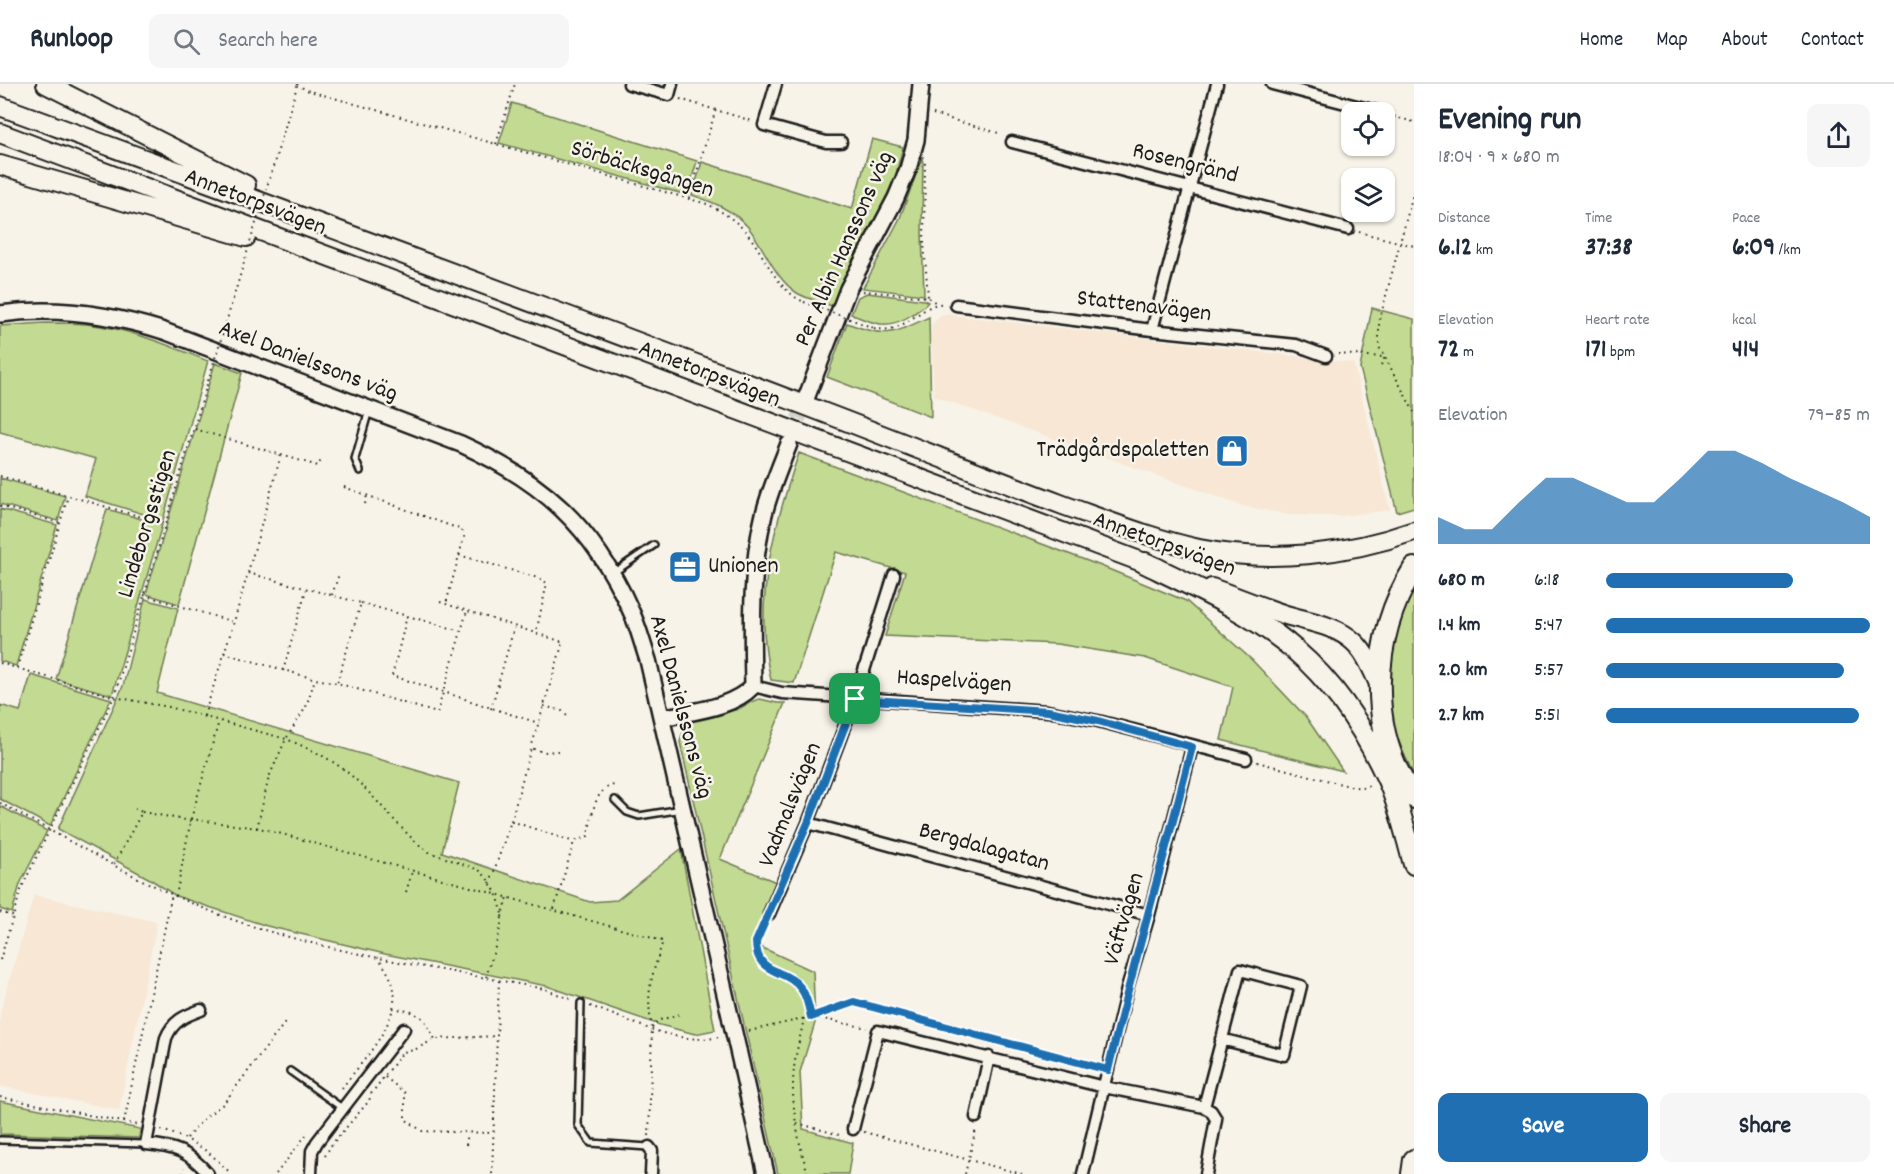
<!DOCTYPE html>
<html lang="en">
<head>
<meta charset="utf-8">
<style>
	body { margin:0; font-family:Dekko,sans-serif; background:#f6f6f7; color:#1f2937; height:100vh; display:flex; flex-direction:column; font-size:22px; white-space:nowrap }
	* { box-sizing:border-box; margin:0 }
	p { font-size:20px; color:#747a83 }
	.icon { flex:none; width:33px; height:33px; fill:none; stroke:currentColor; stroke-width:2; stroke-linecap:round; stroke-linejoin:round }
	.map { position:relative; flex:1; overflow:hidden }
	.details { display:flex; flex-direction:column; background:#fff; width:480px }
	.details>* { flex:none }
	.controls { position:absolute; left:1341px; top:18px; display:grid; gap:12px }
	.controls a { display:grid; place-items:center; width:54px; height:54px; border-radius:12px; background:#fff; box-shadow:0 2px 4px #0004; font-size:30px }
	.pin { position:absolute; display:grid; place-items:center; width:51px; height:51px; color:#fff; margin:-26px; border-radius:12px; box-shadow:0 3px 9px #0006 }
	.round { display:grid; place-items:center; flex:none; width:63px; height:63px; border-radius:12px; background:#f6f6f7 }
	.summary { display:flex; align-items:center; justify-content:space-between; height:102px; padding:0 24px }
	h1 { font-size:33px; font-weight:700; line-height:45px }
	.metrics { display:grid; grid-template-columns:repeat(3,1fr); gap:9px; height:102px; padding:6px 24px }
	.metrics div { display:grid; align-content:center }
	.metrics b { font-size:26px; font-weight:700 }
	.metrics small { font-size:16px; font-weight:400 }
	.metrics p { font-size:16px }
	.chart { height:168px; padding:12px 24px }
	.chart p { display:flex; justify-content:space-between }
	.chart svg { width:100%; height:108px; margin-top:6px; fill:#1f6fb2; opacity:.7 }
	.cta { display:flex; gap:12px; margin-top:auto; padding:12px 24px }
	.cta a { flex:1; height:69px; border-radius:12px; background:#1f6fb2; color:#fff; font-size:24px; font-weight:700; line-height:69px; text-align:center }
	.cta a+a { background:#f6f6f7; color:#1f2937 }
	ul { padding:0 24px; list-style:none; font-size:20px }
	li { display:grid; grid-template-columns:96px 72px 1fr; align-items:center; height:45px }
	li i { height:15px; border-radius:8px; background:#1f6fb2 }
	header { display:flex; align-items:center; gap:36px; box-sizing:border-box; height:84px; padding:0 30px; background:#fff; border-bottom:2px solid #e0e1e3 }
	header strong { font-size:28px }
	nav { display:flex; gap:33px; margin-inline-start:auto; font-size:21px }
	.search { width:420px; height:54px; background:#f6f6f7; display:flex; align-items:center; gap:15px; box-sizing:border-box; padding:0 21px; border-radius:12px; color:#747a83; font-size:22px }
	main { display:flex; flex:1; min-height:0 }
	.map>svg:first-child { display:block }
</style>
</head>
<body>
<header>
<strong>Runloop</strong>
<div class="search"><svg class="icon" aria-label="search" viewBox="0 0 24 24"><circle cx="10" cy="10" r="6"/><path d="M15 15l6 6"/></svg>Search here</div>
<nav><a>Home</a><a>Map</a><a>About</a><a>Contact</a></nav>
</header>
<main>
<div class="map">
<svg width="1414" height="1090" viewBox="0 0 1414 1090">
	<rect width="100%" height="100%" fill="#f7f3e8"/>
	<filter id="ink" filterUnits="userSpaceOnUse"><feTurbulence type="fractalNoise" baseFrequency=".0167" numOctaves="2"/><feDisplacementMap in="SourceGraphic" scale="12" xChannelSelector="R" yChannelSelector="G"/><feConvolveMatrix kernelMatrix="1 2 1 2 8 2 1 2 1" color-interpolation-filters="sRGB"/></filter>
	<g filter="url(#ink)">
		<path fill="#f7e7d4" d="M943 230 1353 279 1390 426 1340 432 1291 431 1243 422 934 312 931 241Z
			M34 811 157 838 119 1026 0 1002V929Z"/>
		<path fill="#c2da91" stroke="#6f7b56" stroke-width="1.5" d="M512 19 697 77 687 111 499 59Z
			M872 55 903 63 895 94 881 125 853 175 832 222C821 218 807 215 797 209 774 194 765 164 748 143 733 126 713 118 692 111L702 78 852 125Z
			M923 72 922 148 924 211 863 204 900 134Z
			M867 209 924 216 928 218C924 223 919 226 913 230 889 246 876 241 851 230L858 213Z
			M1372 224 1414 235V423L1397 428 1360 284Z
			M929 233 931 333 827 293 847 239C887 254 891 251 929 233Z
			M44 239C58 239 72 239 86 240 128 244 170 262 208 277L163 436 85 412 96 375 0 348V242Z
			M215 279 242 289 179 520 146 510Z
			M799 369 1101 482 1186 517 1252 576 1306 633 1343 687 1221 656 1233 603 1145 574 1057 560 885 552 905 488 836 468 794 599 771 596C752 519 774 441 799 369Z
			M0 394 65 412 58 437 0 420Z
			M0 425 57 441 16 582 0 577Z
			M107 425 162 441 112 611 56 595Z
			M1414 506V691C1406 675 1398 658 1393 640 1384 603 1393 538 1414 506Z
			M145 515 178 524 157 609 459 699 442 768 590 818 617 816 681 765 715 946 695 950 660 941 547 902 385 870 267 842 176 812 150 795 58 745 123 602Z
			M31 591 111 615 50 742 0 715V621L20 627Z
			M760 615 777 619H785L720 775 776 798 752 859 813 887 815 939 800 988 803 1045 853 1059 848 1090H778L680 658C685 627 715 634 738 625 746 622 752 616 760 615Z
			M0 722 47 747 20 800 12 829 0 825Z
			M0 1017 140 1045 139 1054 0 1050Z"/>
		<g fill="none" stroke-linecap="round" stroke-linejoin="round">
			<path stroke="#d6d3c9" stroke-width="15" stroke-dasharray="15 8" stroke-linecap="butt" d="M790 357 807 312"/>
			<defs>
				<path id="lane" d="M360 387 355 375 369 326
					M613 489 654 461
					M615 716 627 728 639 732 682 725
					M581 919 578 1041 591 1059 648 1063
					M290 987 342 1024
					M0 1056 145 1060"/>
				<path id="street" d="M629 0 669 11 672 0
					M776 0 764 41 826 58H841
					M1272 0 1376 27
					M1012 58 1348 145
					M956 221 1152 246 1296 261 1326 272
					M1152 246 1217 0
					M753 602 782 609 1048 627 1098 637 1246 675
					M808 739 1149 831
					M769 830 808 739 855 615 894 491
					M201 926C184 932 173 937 166 954L146 1060C175 1063 189 1067 208 1090
					M1204 1023 1240 886 1301 902 1284 971 1221 955
					M976 1033 989 973
					M853 1045 878 947 1104 1003 1204 1023 1211 1027 1216 1035 1206 1090
					M649 1063 652 1067 651 1090
					M311 1090 312 1067 317 1058 404 945
					M1083 1090 1128 901 1149 831 1192 663"/>
				<path id="secondary" d="M0 230C57 222 110 230 164 247L461 360C542 397 593 442 630 525 638 541 642 559 648 576L731 936
					M807 312 848 205 896 114 908 85 916 56 921 0
					M662 634C692 627 731 625 753 602 752 545 750 486 764 430 770 406 780 383 789 360
					M738 966 766 1090"/>
				<path id="primary" d="M46 0 246 101
					M0 22C275 123 551 224 825 329 904 359 983 391 1063 421 1108 437 1153 455 1199 465 1270 479 1346 471 1414 447
					M0 49 1158 484
					M0 81 246 153
					M1212 504C1237 513 1261 523 1286 531 1309 538 1336 541 1354 558 1366 569 1373 587 1380 602"/>
				<path id="highway" d="M1145 479C1197 504 1251 528 1295 566 1336 601 1366 648 1388 696 1400 723 1406 752 1414 780
					M1414 484C1371 552 1366 646 1414 714
					M1412 1090 1414 1076"/>
			</defs>
			<use href="#lane" stroke="#1c1c1c" stroke-width="10"/>
			<use href="#street" stroke="#1c1c1c" stroke-width="15"/>
			<use href="#secondary" stroke="#1c1c1c" stroke-width="20"/>
			<use href="#primary" stroke="#1c1c1c" stroke-width="22"/>
			<use href="#highway" stroke="#1c1c1c" stroke-width="24"/>
			<path stroke="#1c1c1c" stroke-width="2" stroke-dasharray="1.5 4.5" stroke-linecap="butt" d="M297 0 306 6 707 120C721 127 734 135 745 147 766 171 774 204 804 218
				M680 15 752 37
				M933 30 1002 50
				M1388 31 1414 38
				M285 43 297 2
				M496 60 515 0
				M925 79 924 159 928 213
				M689 114 716 25
				M1359 148 1414 162
				M863 207 928 213 936 219
				M226 239 233 215
				M874 244C905 253 922 217 944 220
				M1338 270 1385 273 1414 328
				M1381 281 1385 273 1379 263V238L1414 106
				M195 345 318 382 322 374
				M0 392 166 440
				M344 403 462 446 464 453 446 520
				M365 420 367 411
				M0 422 60 439
				M459 471 538 494 547 499 536 549
				M248 489 361 519 337 599
				M144 511 233 538
				M332 511 339 490
				M440 518 563 558 531 664
				M361 519 461 547
				M407 532 392 592C441 606 489 624 539 639
				M224 569 315 595 337 599 437 629 467 527
				M0 579 114 613 169 623 286 655C311 665 336 677 355 695 377 715 395 739 417 759L429 768 479 786C491 796 502 817 502 833 501 847 490 878 486 894
				M17 584 68 412
				M283 587 306 506
				M544 622 562 627 570 635
				M491 625 514 544
				M204 632 234 538 281 371
				M1257 678 1349 702 1362 704 1373 700
				M0 719C84 764 167 816 258 844 351 873 449 886 544 905L573 916
				M142 728 191 737
				M191 735 219 637
				M511 737 531 664 543 668 558 667
				M257 744 269 693 286 655 306 623 315 595
				M114 780 142 728 135 725
				M490 799 511 737 574 758
				M406 808 412 788
				M176 812 191 735 264 745 663 857C652 892 645 907 652 944L649 1053
				M554 825 574 758 588 752C592 734 593 705 614 701
				M0 828 13 832
				M502 833 508 813
				M764 840C739 895 783 877 802 906 807 913 809 924 811 933
				M0 876 22 803 114 613 208 297
				M590 922C630 936 676 962 720 953
				M393 924 412 928 424 935 435 955
				M814 933 867 944
				M804 934C801 951 796 967 794 984 790 1019 798 1057 808 1090
				M652 944 657 937 680 930
				M749 947 811 933 854 918 1097 982
				M385 993 405 1009V1035L422 1047 493 1049
				M342 1004C362 977 405 934 392 898 389 889 383 881 378 873
				M0 1013 138 1041
				M124 1038 172 810
				M797 1039 843 1052
				M161 1046C192 1055 209 1066 231 1090
				M864 1048 1022 1090
				M187 1054 204 1034 223 1020 287 936
				M466 1061 468 1049
				M325 1072 332 1060 369 1017 371 1010 403 968 414 966 435 955 497 952
				M183 1090 184 1084
				M276 1090 306 1051
				M492 1090 499 896
				M965 1090 976 1045"/>
			<use href="#lane" stroke="#f7f3e8" stroke-width="5"/>
			<use href="#street" stroke="#f7f3e8" stroke-width="10"/>
			<use href="#secondary" stroke="#f7f3e8" stroke-width="15"/>
			<use href="#primary" stroke="#f7f3e8" stroke-width="18"/>
			<use href="#highway" stroke="#f7f3e8" stroke-width="20"/>
			<defs>
				<path id="secondary-bridge" d="M731 936 738 966"/>
			</defs>
			<use href="#secondary-bridge" stroke="#1c1c1c" stroke-width="20" stroke-linecap="butt"/>
			<path stroke="#1c1c1c" stroke-width="2" stroke-dasharray="1.5 4.5" stroke-linecap="butt" d="M233 215 285 43
				M804 218 874 244
				M208 297 226 239"/>
			<use href="#secondary-bridge" stroke="#f7f3e8" stroke-width="15"/>
		</g>
	</g>
	<g fill="none" stroke-linecap="round" stroke-linejoin="round" filter="url(#ink)">
		<defs>
			<path id="route" d="M855 615 1048 627 1098 637 1192 663C1165 771 1134 877 1108 986L854 918 811 933C809 924 807 913 802 906 787 883 756 893 756 858L808 739Z"/>
		</defs>
		<use href="#route" stroke="#fff" stroke-width="12"/>
		<use href="#route" stroke="#1f6fb2" stroke-width="8"/>
	</g>
	<defs>
		<symbol id="shop-square" viewBox="-11 -11 22 22"><rect x="-9" y="-9" width="18" height="18" rx="4" fill="#1f6fb2" stroke="#f7f3e8"/><path d="M-5-2.5h2.3a2.7 3.5 0 0 1 5.4 0H5L5.5 6h-11ZM-1.5-2.5h3a1.5 2.3 0 0 0-3 0Z" fill="#fff"/></symbol>
		<symbol id="office-square" viewBox="-11 -11 22 22"><rect x="-9" y="-9" width="18" height="18" rx="4" fill="#1f6fb2" stroke="#f7f3e8"/><path d="M-6-3h4V-5.5h4V-3h4V5H-6ZM-1-4.5V-3h2v-1.5ZM-6 0V1H6V0Z" fill="#fff"/></symbol>
	</defs>
	<g fill-rule="evenodd">
		<use href="#shop-square" x="1213" y="348" width="38" height="38"/>
		<use href="#office-square" x="666" y="464" width="38" height="38"/>
	</g>
	<g text-anchor="middle" dominant-baseline="central" stroke-width="5" stroke-linejoin="round" paint-order="stroke">
		<g font-size="24" fill="#1c1c1c" stroke="#f7f3e8">
			<text transform="translate(1185 80) rotate(14)">Rosengränd</text>
			<text transform="translate(642 86) rotate(17)">Sörbäcksgången</text>
			<text transform="translate(255 119) rotate(21)">Annetorpsvägen</text>
			<text transform="translate(845 165) rotate(-66)">Per Albin Hanssons väg</text>
			<text transform="translate(1144 223) rotate(7)">Stattenavägen</text>
			<text transform="translate(308 278) rotate(21)">Axel Danielssons väg</text>
			<text transform="translate(709 291) rotate(21)">Annetorpsvägen</text>
			<text transform="translate(148 440) rotate(-73)">Lindeborgsstigen</text>
			<text transform="translate(1164 461) rotate(20)">Annetorpsvägen</text>
			<text transform="translate(954 598) rotate(4)">Haspelvägen</text>
			<text transform="translate(680 623) rotate(75)">Axel Danielssons väg</text>
			<text transform="translate(791 721) rotate(-68)">Vadmalsvägen</text>
			<text transform="translate(984 764) rotate(15)">Bergdalagatan</text>
			<text transform="translate(1125 835) rotate(-74)">Väftvägen</text>
		</g>
		<g font-size="24" fill="#1c1c1c" stroke="#f7f3e8" text-anchor="end">
			<text x="1209" y="367">Trädgårdspaletten</text>
			<text x="708" y="483" text-anchor="start">Unionen</text>
		</g>
	</g>
</svg>
<div class="controls">
<a><svg class="icon" aria-label="locate" viewBox="0 0 24 24"><circle cx="12" cy="12" r="6"/><path d="M12 2v4M12 18v4M2 12h4M18 12h4"/></svg></a>
<a><svg class="icon" aria-label="layers" viewBox="0 0 24 24"><path d="M12 4l9 5-9 5-9-5zM3 14l9 5 9-5"/></svg></a>
</div>
<div class="pin" style="left:855px;top:615px;background:#1e9e55"><svg class="icon" aria-label="arrive" viewBox="0 0 24 24"><path d="M6 21V4h12l-3 4 3 4H6"/></svg></div>
</div>
<section class="details">
<div class="summary"><div><h1>Evening run</h1><p>18:04 · 9 × 680 m</p></div><a class="round"><svg class="icon" aria-label="share" viewBox="0 0 24 24"><path d="M12 15V3M7 8l5-5 5 5M5 13v7h14v-7"/></svg></a></div>
<div class="metrics">
<div><p>Distance</p><b>6.12<small> km</small></b></div>
<div><p>Time</p><b>37:38</b></div>
<div><p>Pace</p><b>6:09<small> /km</small></b></div>
</div>
<div class="metrics">
<div><p>Elevation</p><b>72<small> m</small></b></div>
<div><p>Heart rate</p><b>171<small> bpm</small></b></div>
<div><p>kcal</p><b>414</b></div>
</div>
<div class="chart"><p><span>Elevation</span>79–85 m</p>
<svg viewBox="0 0 160 44" preserveAspectRatio="none"><path d="M0 44V33L10 38L20 38L30 27L40 17L50 17L60 22L70 27L80 27L90 17L100 6L110 6L120 11L130 17L140 22L150 27L160 33V44z"/></svg>
</div>
<ul>
<li><b>680 m</b>6:18<i style="width:71%"></i></li>
<li><b>1.4 km</b>5:47<i style="width:100%"></i></li>
<li><b>2.0 km</b>5:57<i style="width:90%"></i></li>
<li><b>2.7 km</b>5:51<i style="width:96%"></i></li>
</ul>
<div class="cta"><a>Save</a><a>Share</a></div>
</section>
</main>
</body>
</html>
